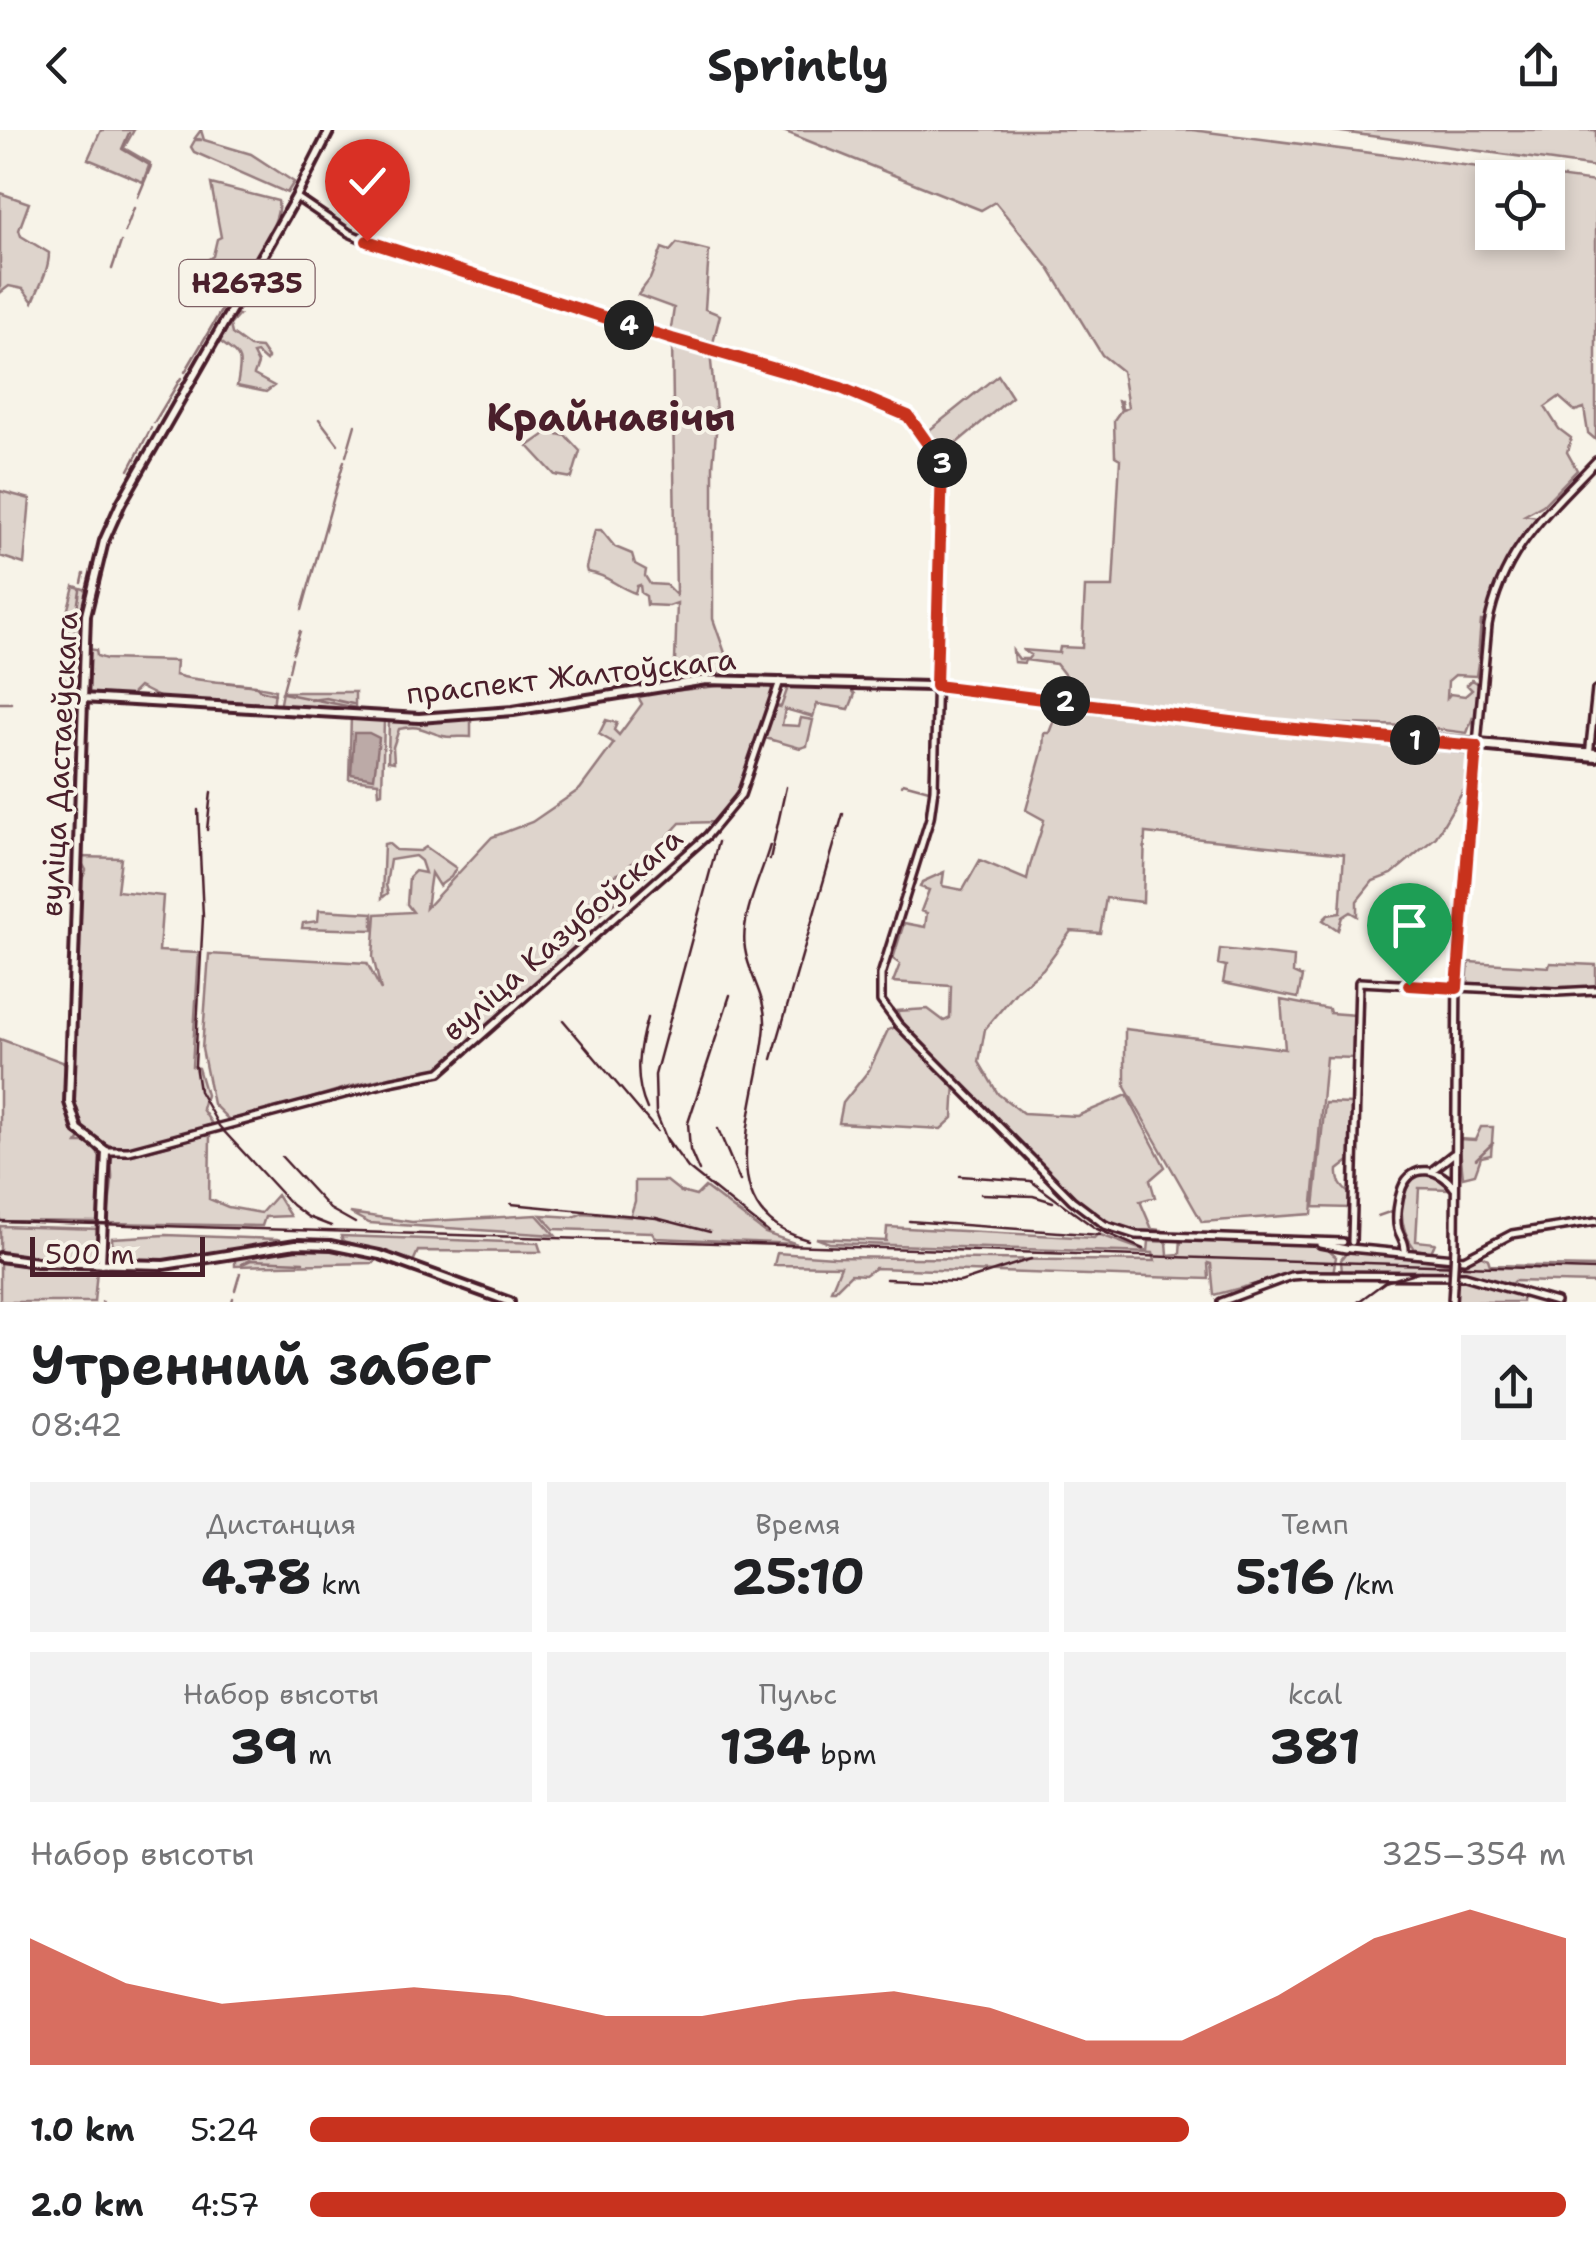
<!DOCTYPE html>
<html lang="ru">
<head>
<meta charset="utf-8">
<style>
	body { margin:0; font-family:"Shantell Sans",sans-serif; background:#f2f2f2; color:#202124; height:100vh; display:flex; flex-direction:column; font-size:38px; white-space:nowrap }
	* { box-sizing:border-box; margin:0 }
	p { font-size:32px; color:#757577 }
	.icon { flex:none; width:55px; height:55px; fill:none; stroke:currentColor; stroke-width:2; stroke-linecap:round; stroke-linejoin:round }
	.map { position:relative; height:1172px; overflow:hidden }
	.details { display:flex; flex-direction:column; background:#fff; flex:1 }
	.details>* { flex:none }
	.fabs { position:absolute; left:1475px; top:30px; display:grid; gap:20px }
	.fabs a { display:grid; place-items:center; width:90px; height:90px; border-radius:0px; background:#fff; box-shadow:0 5px 15px #0003; font-size:50px }
	.scale { position:absolute; left:30px; bottom:25px; width:175px; box-sizing:border-box; padding-left:10px; border:5px solid #4a1f2b; border-top:0; font-size:28px; line-height:35px; white-space:nowrap; color:#4a1f2b; -webkit-text-stroke:8px #f7f3e8; paint-order:stroke }
	.pin { position:absolute; display:grid; place-items:center; width:85px; height:85px; color:#fff; margin:-102px -42px; border-radius:50% 50% 50% 0; rotate:-45deg; box-shadow:0 0 10px #0007 }
	.pin .icon { rotate:45deg }
	.km { position:absolute; width:50px; height:50px; margin:-25px; border-radius:50%; background:#222; color:#fff; font-size:28px; line-height:50px; text-align:center }
	.round { display:grid; place-items:center; flex:none; width:105px; height:105px; border-radius:0px; background:#f2f2f2 }
	.overview { display:flex; align-items:center; justify-content:space-between; height:170px; padding:0 30px }
	h1 { font-size:55px; font-weight:700; line-height:75px }
	.stats { display:grid; grid-template-columns:repeat(3,1fr); gap:15px; height:170px; padding:10px 30px }
	.stats div { display:grid; align-content:center; border-radius:0px; background:#f2f2f2; text-align:center }
	.stats b { font-size:50px; font-weight:700 }
	.stats small { font-size:28px; font-weight:400 }
	.stats p { font-size:28px }
	.chart { height:280px; padding:20px 30px }
	.chart p { display:flex; justify-content:space-between }
	.chart svg { width:100%; height:180px; margin-top:10px; fill:#c8321e; opacity:.7 }
	ul { padding:0 30px; list-style:none; font-size:32px }
	li { display:grid; grid-template-columns:160px 120px 1fr; align-items:center; height:75px }
	li i { height:25px; border-radius:12px; background:#c8321e }
	header { display:flex; justify-content:space-between; align-items:center; height:130px; padding:0 30px; background:#fff; font-size:45px; font-weight:700 }
	.map>svg:first-child { display:block }
</style>
</head>
<body>
<header><svg class="icon" aria-label="back" viewBox="0 0 24 24"><path d="M15 5l-7 7 7 7"/></svg>Sprintly<svg class="icon" aria-label="share" viewBox="0 0 24 24"><path d="M12 15V3M7 8l5-5 5 5M5 13v7h14v-7"/></svg></header>
<div class="map">
<svg width="1596" height="1172" viewBox="0 0 1596 1172">
	<rect width="100%" height="100%" fill="#f7f3e8"/>
	<filter id="ink" filterUnits="userSpaceOnUse"><feTurbulence type="fractalNoise" baseFrequency=".01" numOctaves="2"/><feDisplacementMap in="SourceGraphic" scale="20" xChannelSelector="R" yChannelSelector="G"/><feConvolveMatrix kernelMatrix="1 2 1 2 8 2 1 2 1" color-interpolation-filters="sRGB"/></filter>
	<g filter="url(#ink)">
		<path fill="#ded4cc" stroke="#947a7c" stroke-width="2.5" fill-rule="evenodd" d="M101 0H134L124 18 150 33 143 52 88 29Z
			M201 0 204 10 251 24 294 52 287 63 194 22 191 17 195 10H202L195 8Z
			M781 0H1192L1596 52V310L1588 303 1584 278 1575 281 1559 267 1545 277 1559 299 1571 308 1567 322 1577 340 1543 375 1525 385 1537 387 1586 338 1537 389 1516 417 1490 471 1483 522 1480 525 1482 496 1486 491H1481L1478 527 1482 530 1481 546 1478 548V533L1476 546 1455 545 1448 551 1447 568 1450 564 1465 566 1472 560 1467 555 1472 550 1479 554 1474 600 1473 587 1467 603 1412 596 1244 591 1076 571 1075 558 1056 534 1025 530 1024 533 1014 532 1013 521 1019 529H1028L1031 525 1022 520 1059 523 1060 517 1082 518 1085 457H1113L1120 329 1115 326 1114 290 1121 280 1118 271H1121L1122 280 1128 278 1122 241 1102 225 1049 138 995 72 981 80ZM1492 48H1548V102H1492Z
			M1327 0H1596V37Z
			M211 54 278 71C282 89 252 139 240 152L223 151 205 132 213 126 217 109 221 107Z
			M0 63 29 73 19 100 21 106 49 123C49 140 39 157 33 172L23 159 9 156 0 163Z
			M677 113 709 121 705 179 720 185 713 213 670 205 674 178 638 165 650 149 662 118 670 121Z
			M233 183 239 185 230 195 232 204 250 217 261 218 268 228 266 231 257 223 253 224 258 234 254 245 274 256 266 262 237 256C243 224 241 228 218 210Z
			M672 211 710 222 717 291 713 336V489L725 523 726 548 667 549 675 531 677 473 669 476 647 475 646 466 641 463 640 455 637 456 635 463C617 457 606 444 587 442L586 438 595 400H601L615 417 632 424 635 434 646 440 645 446 650 454 666 455 676 465Z
			M998 245 1012 267 941 326 927 302Z
			M548 302 566 306 580 321 572 348 555 345 528 316Z
			M0 361 30 369 24 434 0 426Z
			M74 456 87 460 82 499 80 559 65 557 64 552 66 486Z
			M88 519 96 520 97 526 106 529 176 531 175 545C208 554 242 551 275 560L273 578 167 571 139 557 128 568 84 565Z
			M745 553 770 556 773 561C758 608 749 654 716 692L680 693 644 732 651 741 638 751 631 745 639 735 634 731 623 742 608 748V755L556 803 562 806 607 764 615 763 618 771C609 774 588 797 574 806L582 814 441 940C367 945 300 974 231 992L213 974 202 919 209 824 367 833 381 860 373 827 376 784 413 782 407 774 409 747 415 741 425 743 421 731 415 726 390 730 386 755 388 763 382 768 384 714 388 713 396 720 420 721 426 717 456 738 451 747 439 756 431 743 426 778 492 707 532 692 580 659 614 613 599 604 606 590 617 593 614 600 619 605 642 574 637 565Z
			M788 557 851 559 855 564 849 579 817 574 813 587 785 579 782 595 799 596 801 588 813 590 807 616 800 618 765 608 775 576 781 577Z
			M282 562H355V583L279 578Z
			M1060 574 1467 624 1468 653 1436 707 1392 744 1373 751 1357 771V786L1350 782 1342 787 1338 800 1323 790 1328 785 1340 783 1344 724 1145 703 1143 772 1106 768 1100 803 1071 801 1043 839 1017 861 985 899 979 932 998 964 1023 983 1077 986 1127 965 1165 1037 1150 1050 1155 1067 1140 1071 1152 1099 1161 1100 1159 1104 1130 1102 1088 1083 902 894 897 881 928 879 944 891 950 888 951 856 893 852 900 834 893 829 904 793 925 797 927 783 921 781 929 760 920 757 922 752 944 742 942 756 963 760 980 730 1027 750C1030 728 1039 712 1044 690L1026 680 1043 619 1044 603H1049Z
			M351 587 384 590 382 662 379 663 378 652 349 649Z
			M417 589 471 588V607C462 606 451 608 443 606 423 601 422 594 399 599L393 617 394 632 388 631 389 590Z
			M79 727 121 728 117 761 163 766 159 821 199 823 192 936 198 938 206 965 202 979 212 994C178 1009 97 1038 77 990 70 972 72 953 73 935L77 933 73 931 79 756 86 740Z
			M319 780 373 783V800L302 798 303 793 318 791Z
			M1220 819 1294 827 1293 843 1302 847 1298 868 1223 853 1226 836 1218 834Z
			M1469 832 1549 837 1550 833 1596 835V858L1521 859 1524 855 1467 853Z
			M1281 870 1329 879 1330 883 1355 885V928L1326 927 1312 1084 1202 1092 1125 957V899L1285 919Z
			M898 896 955 953 953 988 941 999 839 993 843 973 869 940 888 900Z
			M0 909 68 934 66 970 80 1008 77 1013H89L103 1030 99 1092 0 1091Z
			M1325 973 1352 974 1354 977 1352 1029 1338 1040C1337 1051 1341 1057 1350 1064L1351 1078 1314 1077Z
			M1481 997H1493L1491 1025 1481 1027 1475 1044 1463 1047 1459 1009 1475 1010Z
			M210 1004 209 1069 228 1077 261 1083 277 1065 290 1086 265 1087 262 1096 108 1093C108 1078 111 1064 112 1050 113 1039 109 1035 113 1025L136 1024Z
			M1432 1043 1450 1055 1449 1059 1419 1058 1416 1111 1435 1113 1431 1122 1415 1119C1397 1096 1396 1062 1420 1043Z
			M635 1051H667L681 1062 696 1066 705 1057 765 1103 797 1114 656 1108 652 1102 554 1099 541 1085 573 1087 583 1083 630 1087 635 1071Z
			M350 1083 412 1092 537 1085 555 1105 369 1093Z
			M0 1096 100 1099 98 1128 43 1126 41 1130 0 1122Z
			M887 1097 1094 1108 1098 1104 1148 1122 1149 1111 1167 1112 1168 1125 1180 1124 1181 1108 1316 1114 1325 1117 1336 1127 1333 1143 1294 1144 1214 1165 1211 1134 1208 1133 1209 1149 875 1138 865 1145 851 1144 835 1160H831L841 1136 774 1135 777 1123 834 1127 1155 1131 1153 1123 829 1113 816 1108 886 1111Z
			M165 1105 277 1109 285 1111 172 1129 119 1130 113 1125 112 1108Z
			M341 1106 538 1113 541 1122 418 1121 413 1132 343 1111Z
			M296 1117 337 1118 376 1128 374 1133 235 1136V1127Z
			M1347 1122H1375L1445 1133 1449 1135V1144H1342L1341 1130Z
			M1480 1125 1488 1129 1490 1135 1596 1137V1153L1514 1151 1511 1154 1458 1143V1132Z
			M0 1132 25 1136 94 1138 97 1140 94 1172H0Z
			M1458 1147 1483 1150 1523 1165 1522 1172H1456Z"/>
		<path fill="#bcaaa7" stroke="#8e7275" stroke-width="2.5" d="M354 603H369L379 608 374 648 351 644Z"/>
		<g fill="none" stroke-linecap="round" stroke-linejoin="round">
			<path stroke="#8e7275" stroke-width="2.5" d="M129 3 122 19 151 36 138 67
				M125 102 134 78
				M112 139 121 112
				M228 172 238 154
				M185 242 222 179
				M319 289 338 314
				M154 293 181 248
				M346 326 355 295
				M129 340 151 298
				M82 453 84 444
				M302 480 344 331
				M293 523 300 501
				M289 541 292 528
				M72 551 73 504 80 460
				M223 552 256 555 260 560 275 564
				M283 560 287 545
				M283 563 356 578
				M311 570 326 568 353 574
				M0 573H11
				M902 655 903 653 929 660
				M74 662 75 631
				M1476 1029 1493 1013
				M1396 1072 1400 1051
				M1378 1086 1395 1080
				M242 1134 251 1130 303 1132
				M235 1160 240 1143
				M102 1172H103
				M232 1172 233 1168"/>
			<defs>
				<path id="minor" d="M296 67 349 103 367 111 672 209 841 259 892 278 911 289 942 334 934 659 930 688 881 845V871L898 894 1072 1070 1105 1095 1136 1105 1343 1112
					M1589 626 1596 560
					M106 1021H129L390 952 440 942 707 706 741 665 780 551
					M1434 1039 1453 1024
					M1352 1112 1359 852 1557 862 1596 860
					M1320 1114 1346 1119
					M1455 1117 1457 830 1488 495C1502 420 1547 383 1596 331
					M1350 1118 1464 1129 1512 1104 1596 1091
					M1405 1122C1406 1111 1401 1109 1398 1099 1395 1088 1398 1069 1402 1058 1412 1032 1441 1038 1454 1058
					M1221 1172 1291 1146 1305 1145 1465 1146 1556 1172
					M1452 1172 1453 1155"/>
				<path id="major" d="M83 568 419 588 513 581 706 550 929 556 1264 596 1596 627
					M1432 609 1596 623
					M0 1127 37 1132 164 1135 296 1114 331 1115 380 1125 510 1172
					M101 1134 106 1021 78 1000 69 972 86 485 104 411 121 373 296 67 330 0"/>
			</defs>
			<use href="#minor" stroke="#4a1f2b" stroke-width="12"/>
			<use href="#major" stroke="#4a1f2b" stroke-width="14"/>
			<use href="#minor" stroke="#f7f3e8" stroke-width="5"/>
			<use href="#major" stroke="#f7f3e8" stroke-width="6"/>
			<path stroke="#4a1f2b" stroke-width="2.5" d="M198 680 203 787 195 935 199 961 219 996 292 1075 308 1087 331 1096
				M207 700 211 662
				M770 715C761 747 740 786 745 819 749 846 766 866 765 894 762 964 703 1083 808 1110
				M770 729 786 657
				M563 890 657 1001
				M772 929 843 684
				M647 979C633 948 638 919 647 888
				M718 999 740 1051
				M666 1008 688 1038 768 1102
				M670 1018 656 983 655 945 718 712
				M282 1027 330 1079 355 1093
				M699 1041 690 1020 688 993 730 865
				M960 1046 1031 1051 1095 1098 1143 1119
				M981 1064 1033 1066 1053 1072
				M511 1074 656 1088 710 1102
				M0 1091 1596 1140
				M909 1091 1100 1105
				M886 1149 960 1152 1031 1129
				M1358 1172 1385 1152 1421 1141"/>
			<defs>
				<path id="minor-bridge" d="M1453 1155 1455 1117"/>
			</defs>
			<use href="#minor-bridge" stroke="#4a1f2b" stroke-width="12" stroke-linecap="butt"/>
			<use href="#minor-bridge" stroke="#f7f3e8" stroke-width="5"/>
		</g>
	</g>
	<g fill="none" stroke-linecap="round" stroke-linejoin="round" filter="url(#ink)">
		<defs>
			<path id="route" d="M367 111 672 209 841 258 908 286 942 334 936 556 1264 596 1476 616 1457 858 1409 855"/>
		</defs>
		<use href="#route" stroke="#fff" stroke-width="20"/>
		<use href="#route" stroke="#c8321e" stroke-width="12"/>
	</g>
	<g text-anchor="middle" dominant-baseline="central" stroke-width="8" stroke-linejoin="round" paint-order="stroke">
		<rect fill="#f7f3e8" stroke="#7e5f64" stroke-width="2.5" x="179.5" y="130" width="135" height="46" rx="8"/>
		<g font-size="28" font-weight="bold" fill="#4a1f2b">
			<text x="247" y="153">Н26735</text>
		</g>
		<g font-size="30" fill="#4a1f2b" stroke="#f7f3e8">
			<text transform="translate(571 546) rotate(-6)">праспект Жалтоўскага</text>
			<text transform="translate(59 634) rotate(-87)">вуліца Дастаеўскага</text>
			<text transform="translate(562 804) rotate(-41)">вуліца Казубоўскага</text>
		</g>
		<g font-size="40" font-weight="bold" fill="#4a1f2b" stroke="#f7f3e8">
			<text x="611" y="287">Крайнавічы</text>
		</g>
	</g>
</svg>
<div class="fabs">
<a><svg class="icon" aria-label="locate" viewBox="0 0 24 24"><circle cx="12" cy="12" r="6"/><path d="M12 2v4M12 18v4M2 12h4M18 12h4"/></svg></a>
</div>
<div class="scale">500 m</div>
<div class="pin" style="left:1409px;top:855px;background:#1e9e55"><svg class="icon" aria-label="arrive" viewBox="0 0 24 24"><path d="M6 21V4h12l-3 4 3 4H6"/></svg></div>
<div class="pin" style="left:367px;top:111px;background:#d93025"><svg class="icon" aria-label="check" viewBox="0 0 24 24"><path d="M5 12l5 5 9-10"/></svg></div>
<b class="km" style="left:1415px;top:610px">1</b>
<b class="km" style="left:1065px;top:571px">2</b>
<b class="km" style="left:942px;top:333px">3</b>
<b class="km" style="left:629px;top:195px">4</b>
</div>
<section class="details">
<div class="overview"><div><h1>Утренний забег</h1><p>08:42</p></div><a class="round"><svg class="icon" aria-label="share" viewBox="0 0 24 24"><path d="M12 15V3M7 8l5-5 5 5M5 13v7h14v-7"/></svg></a></div>
<div class="stats">
<div><p>Дистанция</p><b>4.78<small> km</small></b></div>
<div><p>Время</p><b>25:10</b></div>
<div><p>Темп</p><b>5:16<small> /km</small></b></div>
</div>
<div class="stats">
<div><p>Набор высоты</p><b>39<small> m</small></b></div>
<div><p>Пульс</p><b>134<small> bpm</small></b></div>
<div><p>kcal</p><b>381</b></div>
</div>
<div class="chart"><p><span>Набор высоты</span>325–354 m</p>
<svg viewBox="0 0 160 44" preserveAspectRatio="none"><path d="M0 44V13L10 24L20 29L30 27L40 25L50 27L60 32L70 32L80 28L90 26L100 30L110 38L120 38L130 27L140 13L150 6L160 13V44z"/></svg>
</div>
<ul>
<li><b>1.0 km</b>5:24<i style="width:70%"></i></li>
<li><b>2.0 km</b>4:57<i style="width:100%"></i></li>
</ul>
</section>
</body>
</html>
